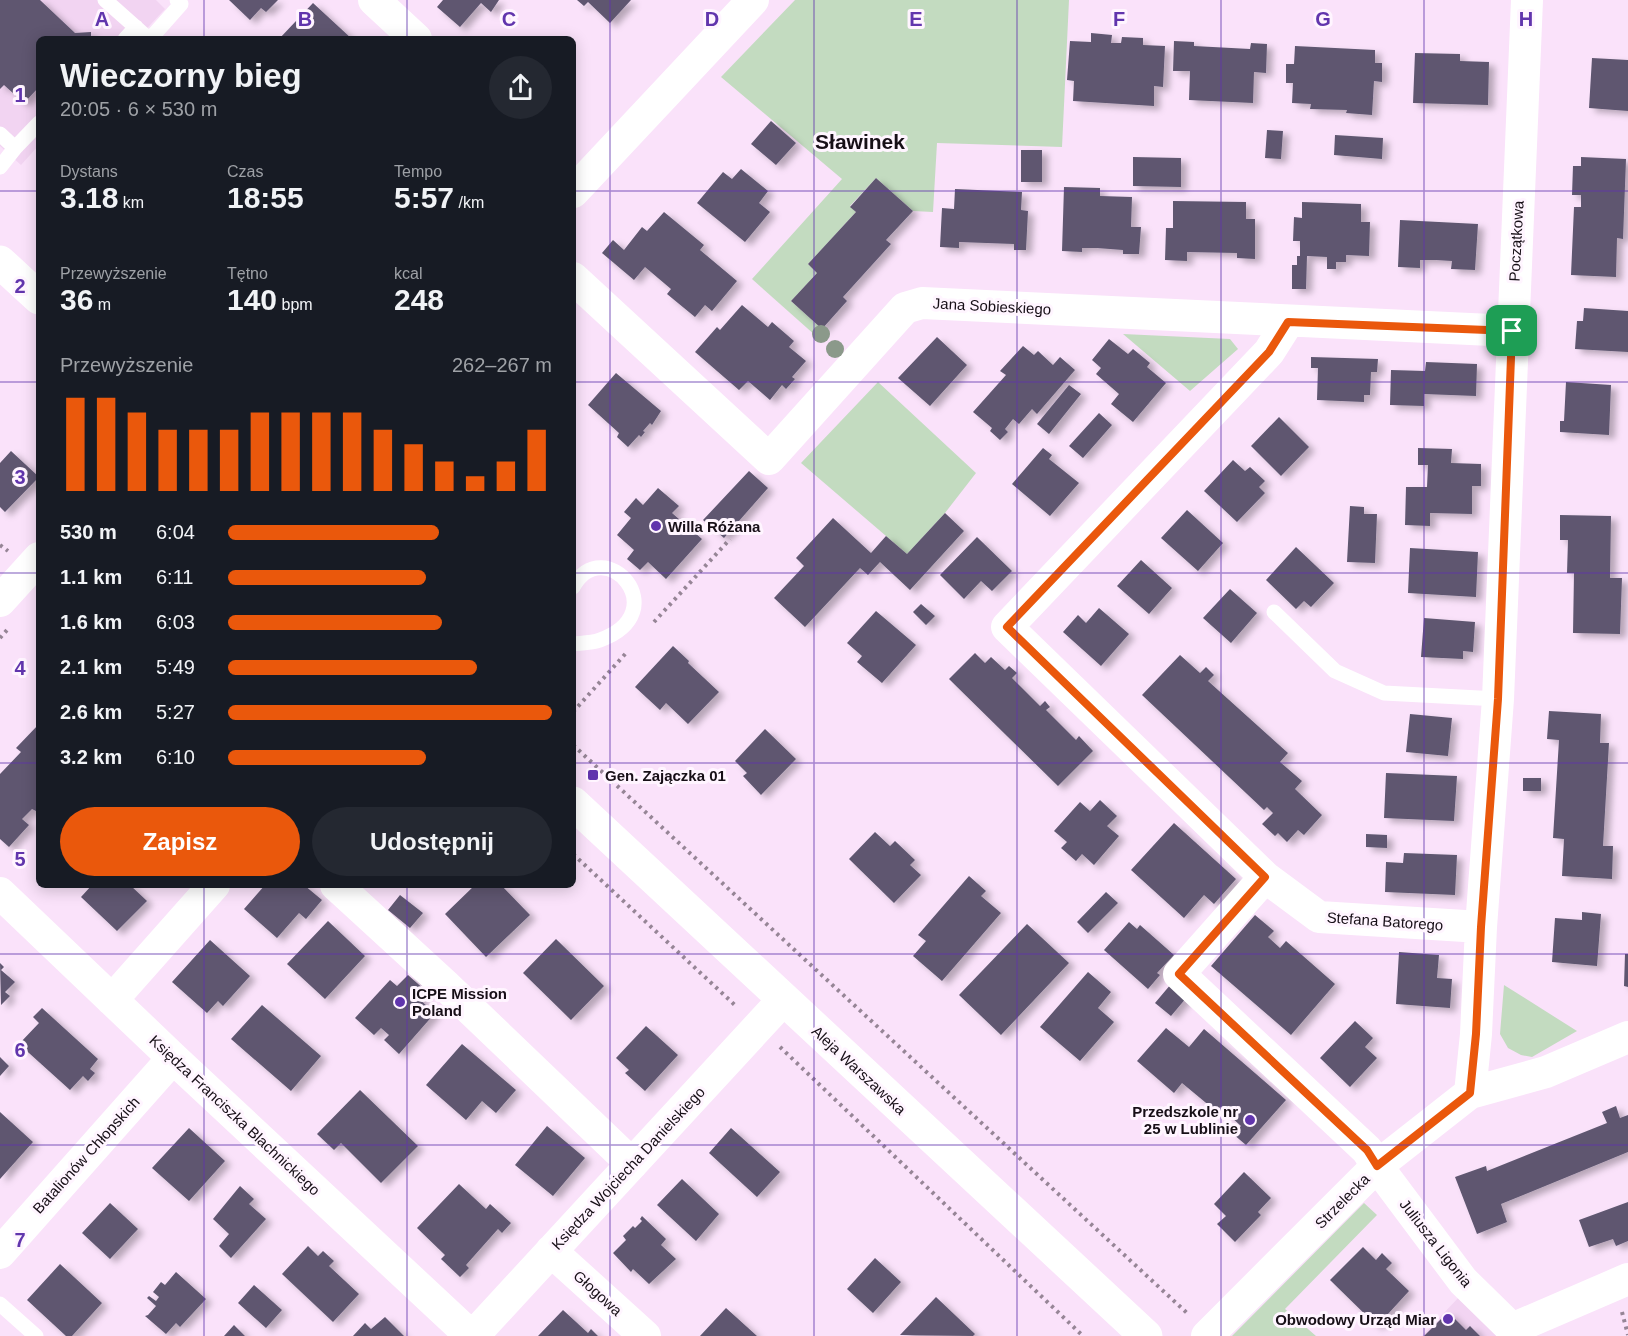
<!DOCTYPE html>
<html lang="pl">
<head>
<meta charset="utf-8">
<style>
	body { margin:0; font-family:Arial,sans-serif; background:#242831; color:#f1f3f6; height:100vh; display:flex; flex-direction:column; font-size:22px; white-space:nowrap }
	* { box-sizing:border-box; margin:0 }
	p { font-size:20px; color:#9ea1a6 }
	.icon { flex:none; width:33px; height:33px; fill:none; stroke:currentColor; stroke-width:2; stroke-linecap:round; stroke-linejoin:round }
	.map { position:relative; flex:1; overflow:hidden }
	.sheet { position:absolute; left:36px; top:36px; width:540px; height:852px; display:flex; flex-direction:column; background:#171b24; border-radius:9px; box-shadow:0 3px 15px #0003 }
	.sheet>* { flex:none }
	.pin { position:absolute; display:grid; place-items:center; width:51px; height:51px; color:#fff; margin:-26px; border-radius:12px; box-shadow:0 3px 9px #0006 }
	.round { display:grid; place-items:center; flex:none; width:63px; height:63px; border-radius:32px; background:#242831 }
	.headline { display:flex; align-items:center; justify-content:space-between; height:102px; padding:0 24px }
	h1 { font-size:33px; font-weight:700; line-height:45px }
	.figures { display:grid; grid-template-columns:repeat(3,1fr); gap:9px; height:102px; padding:6px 24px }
	.figures div { display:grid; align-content:center }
	.figures b { font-size:30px; font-weight:700 }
	.figures small { font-size:16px; font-weight:400 }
	.figures p { font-size:16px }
	.chart { height:168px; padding:12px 24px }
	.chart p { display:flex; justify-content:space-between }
	.chart svg { width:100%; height:108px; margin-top:6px; stroke:#ea580c; stroke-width:6 }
	.primary-button { display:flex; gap:12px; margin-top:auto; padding:12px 24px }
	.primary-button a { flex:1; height:69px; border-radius:36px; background:#ea580c; color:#fff; font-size:24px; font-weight:700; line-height:69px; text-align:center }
	.primary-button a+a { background:#242831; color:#f1f3f6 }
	ul { padding:0 24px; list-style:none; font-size:20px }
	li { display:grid; grid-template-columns:96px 72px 1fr; align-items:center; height:45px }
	li i { height:15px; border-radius:8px; background:#ea580c }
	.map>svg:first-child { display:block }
</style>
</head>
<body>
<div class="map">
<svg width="1628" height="1336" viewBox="0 0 1628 1336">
	<defs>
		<filter id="shadow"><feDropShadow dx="6" dy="4" stdDeviation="3" flood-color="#0004"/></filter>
	</defs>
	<rect width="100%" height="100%" fill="#fae2fa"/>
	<path fill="#f2d4f2" d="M0 0H156L165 9 137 39H39V145L21 165 0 146Z
		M1460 1296 1501 1336H1422Z"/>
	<path fill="#c3dbc0" d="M795 0H1069L1062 147 937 143 933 212 913 211 876 178 850 206 856 212 808 264 817 273 791 301 822 329 816 336 752 279 842 179 721 77Z
		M1123 334 1230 339 1238 349 1190 391Z
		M878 382 976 473 945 513 907 554 801 463Z
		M1504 985 1577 1031 1532 1057 1521 1055 1508 1048 1500 1034Z
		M1364 1203 1377 1215 1285 1309 1316 1336H1232Z"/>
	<path fill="#5e5770" filter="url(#shadow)" d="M0 0H40L75 33 91 32V39H39V87L24 103 4 85 0 89Z
		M229 0H278L266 12 261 8 250 20Z
		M443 0H499L491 12 481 3 460 27 437 7Z
		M577 0H631L610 23 588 2 584 6Z
		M313 3 352 39H279Z
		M1091 33 1112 35 1111 43H1121L1122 37 1143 38V45L1165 46 1163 87 1154 86V106L1073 101 1074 81 1067 80 1070 41 1091 42Z
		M1174 41 1194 42V46L1250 49 1251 43 1267 44 1266 73 1254 72 1253 103 1189 100 1190 71H1173Z
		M1295 46 1375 50V63H1382V82L1374 81 1372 115 1346 113 1347 110 1310 109 1311 104 1292 103 1293 83H1286V64H1294Z
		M1415 53 1460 54V61L1489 62 1488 105 1413 103Z
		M1592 58 1628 60V111L1589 108Z
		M771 121 796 143 776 165 751 144Z
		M1267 130 1283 131 1281 159 1265 158Z
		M1335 135 1383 138 1382 159 1334 155Z
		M1021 150H1042V182H1021Z
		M1133 157 1181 158V187L1133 186Z
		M1581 157 1626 159 1623 239 1617 238 1616 277 1571 275 1574 207H1581V195H1572L1573 166H1581Z
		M741 169 768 191 759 203 770 212 745 242 697 203 723 172 732 179Z
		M876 178 913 211 886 240 891 244 843 297 847 301 822 329 791 301 817 273 808 264 856 212 850 207Z
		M1064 187 1100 188V196L1132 197 1131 227H1141L1139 254H1123V250L1097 248H1082V252L1062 251Z
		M955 189 1022 192 1021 210 1028 211 1026 250H1014V244L959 242V248L940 247 942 208 954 209Z
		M1173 201 1246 202V219H1255V259L1237 258V253L1187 252V261L1165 260 1166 228H1173Z
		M1302 202 1361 204V222H1370L1369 256 1346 255V262H1336V269H1327V257L1307 256 1306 289H1292V265H1297V256H1300V241H1293L1294 217 1302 218Z
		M664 212 704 245 700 250 737 281 712 311 705 305 695 317 667 294 671 289 645 267 634 280 602 253 613 240 624 250 642 227 647 231Z
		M1400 220 1478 224 1475 270 1451 269 1452 261 1436 260H1420V268L1398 267Z
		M742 305 768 327 772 322 794 341 789 347 806 361 792 377 795 379 786 389 782 385 770 400 748 381 739 390 695 352 717 327 720 330Z
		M1584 308 1628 311V352L1575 349 1577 321H1583Z
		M937 337 967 365 930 406 898 378Z
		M1109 339 1128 354 1133 349 1150 363 1147 367 1166 383 1133 422 1111 404 1119 394 1096 374 1101 368 1092 360Z
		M1023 346 1034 355 1038 351 1053 365 1060 357 1075 370 1037 414 1032 409 1019 424 1013 419 1005 429 1008 432 1000 440 990 431 992 428 973 412 1006 375 1000 371Z
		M1311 357 1378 359 1377 372H1371L1370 395H1364V402L1317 400 1318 368H1311Z
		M1426 362 1477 364 1476 396 1424 394V406L1390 405 1391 370 1425 371Z
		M616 373 661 411 652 425 650 423 643 431 645 432 641 437 639 435 628 447 617 437 619 433 588 405Z
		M1566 382 1611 385 1609 435 1560 432V421H1564Z
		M1069 385 1081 394 1049 434 1037 424Z
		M1099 413 1112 425 1083 458 1069 446Z
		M1279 417 1309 447 1281 476 1251 446Z
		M1043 448 1052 455 1049 459 1079 483 1050 516 1012 484Z
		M1418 448 1452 449 1451 463 1481 464V486H1472V514L1430 513V526L1405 525 1406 487H1427L1428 465H1418Z
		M11 451 39 477 5 512 0 507V463Z
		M1233 460 1245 471 1250 467 1265 481 1259 487 1265 493 1237 522 1204 491Z
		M749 471 768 488 724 538 703 520Z
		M658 488 679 506 672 513 702 539 666 579 648 562 640 570 627 559 634 550 617 535 631 518 624 512 636 498 643 505Z
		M1350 506 1364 507V514H1377L1375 563 1347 562Z
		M1187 510 1223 543 1198 571 1161 538Z
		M945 513 964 531 910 590 880 562 868 575 860 568 805 627 774 598 804 566 796 558 833 518 871 553 886 536 907 554Z
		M1560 515 1611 516 1610 578H1622L1620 634 1573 633 1574 573H1567L1568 540H1560Z
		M977 537 1012 571 992 591 981 581 964 599 940 575Z
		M1296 547 1334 583 1311 607 1304 601 1296 609 1266 580Z
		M1410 548 1478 552 1476 597 1408 593Z
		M1141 560 1172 588 1149 614 1117 586Z
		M1230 589 1257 613 1231 643 1203 618Z
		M921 604 935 616 926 625 913 612Z
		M1099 608 1129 634 1101 666 1063 632 1078 615 1086 623Z
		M876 611 916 645 882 683 857 662 862 656 847 643Z
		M1424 618 1475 622 1473 652 1463 651V659L1421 657Z
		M673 646 689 661 688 663 719 692 688 724 666 703 660 710 635 687Z
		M975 653 985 663 991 657 1005 670 1009 666 1017 673 1012 678 1040 706 1045 701 1050 707 1046 710 1076 740 1079 736 1093 751 1058 786 949 679Z
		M1180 655 1200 673 1206 667 1214 675 1208 681 1288 753 1280 762 1302 781 1295 789 1322 815 1304 835 1298 830 1287 842 1278 833 1275 836 1262 824 1273 813 1267 807 1264 810 1142 695Z
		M1549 711 1601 714 1600 743H1609L1603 846H1613L1612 879 1562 876 1564 839 1553 838 1559 740 1547 739Z
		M1410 714 1452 718 1448 756 1406 752Z
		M39 724V808L36 811 32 809 22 819 29 825 9 847 0 839V774L21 752 16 748Z
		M765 729 796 759 761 795 743 776 747 773 735 761Z
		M1386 773 1457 776 1454 821 1384 818Z
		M1523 778H1541V791H1523Z
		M1100 800 1117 816 1107 826 1119 836 1094 865 1082 854 1076 861 1061 848 1067 842 1054 831 1080 802 1090 811Z
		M1174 823 1236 879 1214 904 1204 895 1184 918 1131 870Z
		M875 832 890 846 895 841 915 860 910 865 921 875 894 903 849 859Z
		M1366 834 1387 835V848L1366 847Z
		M1404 853 1457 855 1455 895 1385 892 1386 862 1403 863Z
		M969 876 986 891 981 896 1001 913 942 981 913 956 926 941 918 935Z
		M92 885H130L147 901 117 931 81 897Z
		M265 885H304L322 900 306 919 299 913 277 938 244 909Z
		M475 885H501L530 915 486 957 445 914Z
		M1106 892 1118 903 1088 933 1077 922Z
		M400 895 423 913 410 928 388 910Z
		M1582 912 1601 914 1597 966 1552 962 1555 918 1582 920Z
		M1255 915 1274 931 1268 937 1280 948 1286 941 1335 984 1291 1035 1211 966Z
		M328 921 365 956 325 999 287 964Z
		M1129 922 1137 929 1140 925 1174 955 1157 973 1160 975 1148 989 1104 950Z
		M1027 924 1069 963 1001 1035 959 995Z
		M556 939 604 986 571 1020 523 973Z
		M210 940 250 976 223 1006 218 1001 207 1013 172 982Z
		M1399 952 1439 955 1437 978 1452 979 1450 1008 1396 1004Z
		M1625 954H1628V987L1624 986Z
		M0 963 4 967 1 970 15 982 5 992 10 996 1 1005Z
		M1088 972 1111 992 1098 1008 1114 1022 1080 1061 1040 1027Z
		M408 975 426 991 419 999 435 1013 399 1054 384 1040 389 1035 381 1028 374 1035 355 1018 390 980 397 986Z
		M1171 984 1187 997 1171 1016 1155 1003Z
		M262 1005 321 1056 291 1091 231 1039Z
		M42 1008 98 1059 90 1069 95 1073 88 1081 83 1076 70 1090 19 1044 39 1023 33 1017Z
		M1355 1021 1373 1038 1365 1047 1377 1058 1350 1087 1320 1058Z
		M646 1026 678 1055 645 1091 625 1073 629 1070 616 1058Z
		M1166 1028 1189 1047 1204 1029 1286 1100 1246 1145 1233 1134 1241 1126 1220 1107 1217 1112 1182 1083 1174 1093 1137 1061Z
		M462 1044 516 1090 496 1113 482 1101 466 1120 426 1085Z
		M0 1057 9 1066 0 1076Z
		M360 1090 418 1146 381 1183 341 1143 334 1150 317 1134Z
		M1616 1106 1620 1118 1628 1115V1152L1501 1204 1507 1222 1477 1234 1455 1177 1486 1166 1487 1171 1607 1123 1602 1112Z
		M0 1112 33 1142 0 1179Z
		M547 1126 585 1158 553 1196 515 1165Z
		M189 1128 225 1161 189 1201 152 1168Z
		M731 1128 780 1172 757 1197 709 1153Z
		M1244 1172 1271 1198 1258 1212 1261 1215 1235 1242 1217 1224 1226 1216 1214 1204Z
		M682 1179 719 1214 696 1241 657 1205Z
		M459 1184 486 1209 490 1204 511 1223 502 1233 498 1229 466 1265 469 1268 460 1277 441 1259 445 1255 417 1228Z
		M240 1186 254 1199 249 1204 266 1219 231 1258 219 1246 229 1234 213 1219Z
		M1628 1202V1241L1616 1246 1613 1239 1589 1247 1579 1220Z
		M110 1203 138 1229 110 1259 82 1233Z
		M642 1216 666 1239 661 1245 676 1259 649 1284 633 1269 631 1272 613 1253 626 1240 623 1236 633 1226 635 1228 642 1221 640 1219Z
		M308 1246 318 1256 323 1251 334 1261 329 1266 359 1294 333 1322 282 1274Z
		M1363 1247 1376 1260 1382 1253 1392 1263 1386 1269 1409 1291 1377 1326 1330 1280Z
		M875 1258 901 1282 873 1313 847 1289Z
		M60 1264 102 1303 72 1336H66L27 1300Z
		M176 1272 206 1299 180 1327 176 1323 166 1334 145 1316 148 1315 156 1306 147 1298 149 1296 156 1301 159 1297 153 1292 161 1282 165 1285Z
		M254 1285 282 1310 266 1328 238 1303Z
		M936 1297 975 1334 973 1336 900 1335Z
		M726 1308 757 1336H700Z
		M563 1310 588 1333 591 1329 598 1336H538Z
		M1448 1312 1466 1330 1470 1326 1480 1336H1424Z
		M385 1317 404 1336H353L365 1323 371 1329Z
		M234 1325 245 1336H224Z"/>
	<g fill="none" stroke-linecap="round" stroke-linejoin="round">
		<path stroke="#968596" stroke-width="4" stroke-dasharray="3 4.5" stroke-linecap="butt" d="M0 545 8 551
			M654 622 730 539
			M0 638 7 630
			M573 712 627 652
			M573 745 1187 1313
			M573 854 737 1007
			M780 1047 1083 1336
			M1622 1312 1628 1335"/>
		<path stroke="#fff" stroke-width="15" d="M105 0 149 39
			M125 39 136 27
			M150 39 181 4 177 0
			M0 134 15 148
			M0 167 15 148 39 123
			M573 587C604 531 677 612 600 640 592 643 582 643 573 644
			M1274 612 1335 671 1384 693 1498 699
			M0 1304 36 1336"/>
		<path stroke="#fff" stroke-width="32" d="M374 0 416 39
			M573 192 753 0
			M573 278 769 459 905 308 922 303 1512 331
			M1288 322 1269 352 1007 627 1265 877 1319 917 1481 927
			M0 601 39 558
			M1265 877 1179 974 1367 1150 1377 1166 1463 1281 1512 1329 1628 1279
			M336 885 445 985 632 1164
			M0 893 173 1058 471 1336
			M112 1000 214 885
			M1470 1093 1476 1034 1481 927 1498 699 1527 0
			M551 1251 645 1336
			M0 1253 173 1058
			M473 1336 783 1000
			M1207 1336 1377 1166 1470 1093 1546 1072 1628 1037"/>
		<path stroke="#fff" stroke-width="33" d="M0 262 39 298
			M573 803 1146 1336"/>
	</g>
	<g fill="#8b998a">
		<circle cx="821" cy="334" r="9"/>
		<circle cx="835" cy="349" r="9"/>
	</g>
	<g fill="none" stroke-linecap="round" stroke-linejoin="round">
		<defs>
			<path id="route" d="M1288 322 1512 331 1498 699 1481 927 1476 1034 1470 1093 1377 1166 1367 1150 1179 974 1265 877 1007 627 1269 352Z"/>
		</defs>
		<use href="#route" stroke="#fff" stroke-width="12"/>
		<use href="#route" stroke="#ea580c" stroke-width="8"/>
	</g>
	<path fill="none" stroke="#6135ad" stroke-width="1.5" stroke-opacity="0.55" d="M204 0V39M407 0V39M610 0V1336M814 0V1336M1017 0V1336M1221 0V1336M1424 0V1336M0 191H39M573 191H1628M0 382H39M573 382H1628M0 573H39M573 573H1628M0 763H39M573 763H1628M204 885V1336M407 885V1336M0 954H1628M0 1145H1628"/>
	<g fill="#6135ad" stroke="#fff5ff" stroke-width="2">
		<circle cx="656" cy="526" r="6"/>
		<rect x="587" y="769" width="12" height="12" rx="3"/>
		<circle cx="400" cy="1002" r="6"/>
		<circle cx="1250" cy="1120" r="6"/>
		<circle cx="1448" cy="1319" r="6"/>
	</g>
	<g text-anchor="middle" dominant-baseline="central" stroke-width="6" stroke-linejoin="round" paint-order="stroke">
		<g font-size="15" fill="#170f17" stroke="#fff5ff">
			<text transform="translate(1516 241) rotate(-87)">Początkowa</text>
			<text transform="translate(992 306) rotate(3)">Jana Sobieskiego</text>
			<text transform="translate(1385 921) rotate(4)">Stefana Batorego</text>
			<text transform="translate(859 1070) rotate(43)">Aleja Warszawska</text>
			<text transform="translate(235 1115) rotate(43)">Księdza Franciszka Blachnickiego</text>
			<text transform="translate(86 1155) rotate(-48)">Batalionów Chłopskich</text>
			<text transform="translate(628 1168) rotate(-47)">Księdza Wojciecha Danielskiego</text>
			<text transform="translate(1342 1201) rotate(-45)">Strzelecka</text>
			<text transform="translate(1436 1243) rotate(52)">Juliusza Ligonia</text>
			<text transform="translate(598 1293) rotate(42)">Głogowa</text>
		</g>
		<g font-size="15" font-weight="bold" fill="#170f17" stroke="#fff5ff" text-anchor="start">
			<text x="668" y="526">Willa Różana</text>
			<text x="605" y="775">Gen. Zajączka 01</text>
			<text x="412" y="993">ICPE Mission<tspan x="412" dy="17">Poland</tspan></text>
			<text x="1238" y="1111" text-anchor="end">Przedszkole nr<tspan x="1238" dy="17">25 w Lublinie</tspan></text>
			<text x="1436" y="1319" text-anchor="end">Obwodowy Urząd Miar</text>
		</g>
		<g font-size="21" font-weight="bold" fill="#170f17" stroke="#fff5ff">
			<text x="860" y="141">Sławinek</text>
		</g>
	</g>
	<g font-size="20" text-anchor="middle" font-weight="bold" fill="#6135ad" stroke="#fff5ff" stroke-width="6" stroke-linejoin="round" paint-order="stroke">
		<text x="102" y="26">A</text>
		<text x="305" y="26">B</text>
		<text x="509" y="26">C</text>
		<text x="712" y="26">D</text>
		<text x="916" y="26">E</text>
		<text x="1119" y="26">F</text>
		<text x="1323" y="26">G</text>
		<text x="1526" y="26">H</text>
		<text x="20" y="102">1</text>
		<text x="20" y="293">2</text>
		<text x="20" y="484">3</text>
		<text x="20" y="675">4</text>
		<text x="20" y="866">5</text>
		<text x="20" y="1057">6</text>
		<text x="20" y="1247">7</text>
	</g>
</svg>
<div class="pin" style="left:1512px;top:331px;background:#1e9e55"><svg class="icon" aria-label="arrive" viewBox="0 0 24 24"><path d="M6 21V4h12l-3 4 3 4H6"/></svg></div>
<section class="sheet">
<div class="headline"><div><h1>Wieczorny bieg</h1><p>20:05 · 6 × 530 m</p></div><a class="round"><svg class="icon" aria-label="share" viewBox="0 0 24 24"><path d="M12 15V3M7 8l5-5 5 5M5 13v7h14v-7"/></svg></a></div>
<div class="figures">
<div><p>Dystans</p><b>3.18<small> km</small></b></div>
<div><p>Czas</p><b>18:55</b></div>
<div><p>Tempo</p><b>5:57<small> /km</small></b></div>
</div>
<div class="figures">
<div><p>Przewyższenie</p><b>36<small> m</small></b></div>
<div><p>Tętno</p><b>140<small> bpm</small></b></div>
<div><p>kcal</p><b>248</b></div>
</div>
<div class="chart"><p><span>Przewyższenie</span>262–267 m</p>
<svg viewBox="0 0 160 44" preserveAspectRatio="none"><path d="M5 44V6M15 44V6M25 44V12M35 44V19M45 44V19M55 44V19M65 44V12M75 44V12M85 44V12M95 44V12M105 44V19M115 44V25M125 44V32M135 44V38M145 44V32M155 44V19"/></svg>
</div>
<ul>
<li><b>530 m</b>6:04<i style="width:65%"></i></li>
<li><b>1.1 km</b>6:11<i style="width:61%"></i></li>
<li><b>1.6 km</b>6:03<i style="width:66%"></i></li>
<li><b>2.1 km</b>5:49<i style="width:77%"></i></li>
<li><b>2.6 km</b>5:27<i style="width:100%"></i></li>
<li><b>3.2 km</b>6:10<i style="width:61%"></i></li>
</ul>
<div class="primary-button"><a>Zapisz</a><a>Udostępnij</a></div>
</section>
</div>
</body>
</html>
